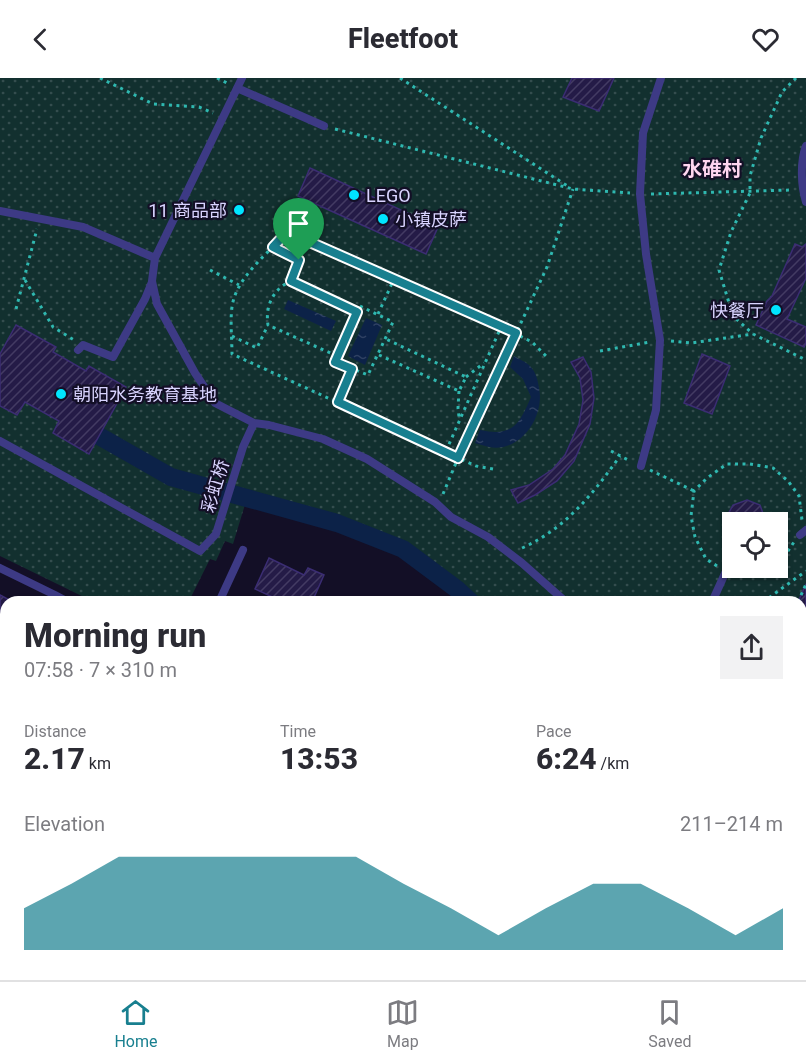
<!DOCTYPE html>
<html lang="en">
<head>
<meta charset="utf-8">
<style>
	body { margin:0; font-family:Roboto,"Noto Sans SC",sans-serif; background:#f2f2f3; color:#2b2b33; height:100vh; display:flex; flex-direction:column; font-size:22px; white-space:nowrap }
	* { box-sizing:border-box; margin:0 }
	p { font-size:20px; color:#7c7c81 }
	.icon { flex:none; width:33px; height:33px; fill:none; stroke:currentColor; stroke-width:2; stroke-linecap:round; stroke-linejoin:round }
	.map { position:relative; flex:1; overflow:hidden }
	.sheet { position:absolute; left:0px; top:518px; width:807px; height:386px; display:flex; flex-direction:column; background:#fff; border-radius:18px 18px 0 0; box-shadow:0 2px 4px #0004 }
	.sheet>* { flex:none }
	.buttons { position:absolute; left:722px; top:434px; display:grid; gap:12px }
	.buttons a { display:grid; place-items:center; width:66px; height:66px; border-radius:0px; background:#fff; box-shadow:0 2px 4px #0004; font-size:30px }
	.pin { position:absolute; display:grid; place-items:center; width:51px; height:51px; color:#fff; margin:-62px -26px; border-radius:50% 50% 50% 0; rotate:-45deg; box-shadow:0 0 6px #0007 }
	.pin .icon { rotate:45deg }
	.round { display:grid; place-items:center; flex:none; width:63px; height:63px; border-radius:0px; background:#f2f2f3 }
	.headline { display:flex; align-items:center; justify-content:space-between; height:102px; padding:0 24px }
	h1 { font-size:33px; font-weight:800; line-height:45px }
	.metrics { display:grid; grid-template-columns:repeat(3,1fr); gap:9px; height:102px; padding:6px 24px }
	.metrics div { display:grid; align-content:center }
	.metrics b { font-size:30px; font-weight:800 }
	.metrics small { font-size:16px; font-weight:400 }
	.metrics p { font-size:16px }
	.chart { height:168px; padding:12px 24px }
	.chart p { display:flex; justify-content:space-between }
	.chart svg { width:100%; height:108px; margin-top:6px; fill:#187f8f; opacity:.7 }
	header { display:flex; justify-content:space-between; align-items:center; height:78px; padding:0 24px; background:#fff; font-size:27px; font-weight:800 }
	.tab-bar { display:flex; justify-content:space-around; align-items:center; height:84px; border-top:2px solid #e1e1e2; background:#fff; font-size:16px; color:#7c7c81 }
	.tab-bar a { display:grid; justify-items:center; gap:3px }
	.tab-bar .active { color:#187f8f }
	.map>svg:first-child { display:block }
</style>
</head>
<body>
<header><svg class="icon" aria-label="back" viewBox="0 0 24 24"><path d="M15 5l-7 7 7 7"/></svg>Fleetfoot<svg class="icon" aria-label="heart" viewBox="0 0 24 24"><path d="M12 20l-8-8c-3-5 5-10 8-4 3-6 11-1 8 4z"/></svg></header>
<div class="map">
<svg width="806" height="902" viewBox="0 0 806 902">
	<defs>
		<pattern id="park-dots" width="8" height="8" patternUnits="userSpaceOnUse" patternTransform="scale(1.5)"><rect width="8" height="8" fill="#12302f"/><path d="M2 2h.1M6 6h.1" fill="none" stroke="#344d4e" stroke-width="1.8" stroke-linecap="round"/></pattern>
		<pattern id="water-ripples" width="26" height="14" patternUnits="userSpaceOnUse" patternTransform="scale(1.5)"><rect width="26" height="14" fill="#0c2248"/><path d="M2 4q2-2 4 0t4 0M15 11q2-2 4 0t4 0" fill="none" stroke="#2f4163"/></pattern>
		<pattern id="building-hatch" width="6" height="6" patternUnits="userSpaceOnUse" patternTransform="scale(1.5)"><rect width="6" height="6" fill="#241b47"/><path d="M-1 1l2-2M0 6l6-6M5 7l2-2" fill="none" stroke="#433b63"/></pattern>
	</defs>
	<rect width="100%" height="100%" fill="#130f26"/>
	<path fill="url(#park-dots)" fill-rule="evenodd" d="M0 0H806V902H454L457 897H801V524L471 523C454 508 420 480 401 471 352 447 299 434 247 420L233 466 225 463 216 483 210 481 189 523H92L0 478ZM732 444H777V489H732Z"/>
	<path fill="#12302f" d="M164 897H265L263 902H162Z
		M345 897H443L441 902H342Z"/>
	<path fill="url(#water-ripples)" d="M288 222 336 243 331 253 284 231Z
		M366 240 382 247 365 287 348 278Z
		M514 278C519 281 526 284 530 288 536 294 538 303 539 310 545 338 521 375 489 369 484 368 479 366 475 365L480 352C513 359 519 347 531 319L523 301 510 289Z"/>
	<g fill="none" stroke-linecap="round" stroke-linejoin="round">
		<path stroke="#0c2248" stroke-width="18" d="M78 346 171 399 337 445 403 471 458 512 471 524
			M800 897 806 901"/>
	</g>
	<path fill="url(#building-hatch)" stroke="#3b2d73" stroke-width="1.5" d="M572 0H614L599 33 563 19Z
		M310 90 438 149 426 176 298 118Z
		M795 166 802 169 806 166V200L787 241 806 249V265L804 269 756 247 767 223 772 218Z
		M16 247 56 269 53 274 86 293 89 288 126 309 89 376 53 355 59 343 25 324 17 337 0 328V276Z
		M702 276 730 288 712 336 684 325Z
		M583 279 591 294 594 320 590 346 574 383 557 403 535 417 518 425 511 412 529 407 553 391 565 377 579 346 583 322 580 300 571 284Z
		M747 422 760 427 766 444H732L731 456 726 440 733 427Z
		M269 480 304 497 308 490 324 497 312 524H283L255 511Z
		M806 506V532L801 529V524H798Z
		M0 517 13 524H6V572L0 584Z
		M2 810 6 812V831L2 829 0 834Z"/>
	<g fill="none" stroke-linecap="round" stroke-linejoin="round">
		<path stroke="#2fb8b0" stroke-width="3" stroke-dasharray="3 4.5" stroke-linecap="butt" d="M100 0 153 26 199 29 213 35
			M217 0 229 6
			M400 0 569 109
			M796 0 782 14 761 60 750 98V115L731 154 719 192 733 238 753 256 806 282
			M335 51 573 111 630 115
			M651 116 791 112
			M273 169 299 182 291 203
			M210 192 239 207
			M25 202 53 249 74 262
			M360 228 393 244 368 297 335 284Z
			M16 231 37 151
			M378 236 394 201
			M232 258 257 270 268 247
			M671 263 691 265 753 256
			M600 273 650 264
			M379 277 459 313 466 299 386 261
			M337 278 268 247C265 228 273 211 291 203L357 234
			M466 299 484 285
			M459 313 458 330 459 339
			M338 324 352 291
			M446 373 501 249
			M611 373 630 383
			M493 391 476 388 232 276C232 260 230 244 232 229 236 199 268 176 287 154L516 256 532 264 547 279
			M650 392 694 413
			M443 416 458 380 547 189 573 111
			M522 470C565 451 593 416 620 378
			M777 483 784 479 794 464
			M717 488 706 481 695 459 691 438 694 413 707 400 727 386H750L773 390 788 403 799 418 802 442
			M738 495 764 491 768 489
			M763 524 806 493
			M798 524 806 506
			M801 529 806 532
			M801 618 806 620
			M801 699 806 701
			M0 729 6 730
			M0 895 14 902
			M305 897 309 902
			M551 897V902
			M612 897 614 902
			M712 897 719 902
			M759 897 765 902
			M32 902 34 897
			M267 902 269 897
			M281 902 283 897
			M321 902 323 897
			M331 902 334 897"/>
		<path stroke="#3d3a85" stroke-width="8" d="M237 10 324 48
			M806 68C800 84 801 108 806 124
			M0 133 83 149 155 180 152 203 157 226 195 295 215 325 254 345 269 347 323 361 367 381 435 424 451 439 488 459 522 485 566 524
			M155 180 242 0
			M78 272 83 267 113 279 145 221 152 204
			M0 363 200 473 216 456 243 369 254 345
			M641 388 656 332 660 262 646 176 640 116 643 55 661 0
			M800 457 806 452
			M0 490 55 517 52 524
			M55 517 68 524
			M219 524 243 472
			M712 524 727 491
			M0 628 6 616
			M801 845 806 849
			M68 902 70 897
			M139 902 141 897
			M527 902 529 897"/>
	</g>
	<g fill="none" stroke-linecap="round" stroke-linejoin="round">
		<defs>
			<path id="route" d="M287 154 516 255 458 380 338 324 352 291 335 284 357 234 291 203 299 182 273 169Z"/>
		</defs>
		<use href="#route" stroke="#fff" stroke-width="12"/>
		<use href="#route" stroke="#187f8f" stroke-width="8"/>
	</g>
	<g fill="#00e5ff" stroke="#130f26" stroke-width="2">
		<circle cx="354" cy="117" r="6"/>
		<circle cx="239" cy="132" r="6"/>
		<circle cx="383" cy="141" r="6"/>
		<circle cx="776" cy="232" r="6"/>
		<circle cx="61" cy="316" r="6"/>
	</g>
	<g text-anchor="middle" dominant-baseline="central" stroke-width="4.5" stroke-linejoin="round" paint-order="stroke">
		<g font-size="18" fill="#d9d4ff" stroke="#130f26" text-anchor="start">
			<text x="366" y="117">LEGO</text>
			<text x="227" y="132" text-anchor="end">11 商品部</text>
			<text x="395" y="141">小镇皮萨</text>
			<text x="764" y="232" text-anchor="end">快餐厅</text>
			<text x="73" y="316">朝阳水务教育基地</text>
		</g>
		<g font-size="18" fill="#d9d4ff" stroke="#130f26">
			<text transform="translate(215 408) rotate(-73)">彩虹桥</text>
		</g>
		<g font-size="20" font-weight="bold" fill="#ffd6f0" stroke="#130f26">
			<text x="712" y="91">水碓村</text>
		</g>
	</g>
</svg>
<div class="buttons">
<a><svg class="icon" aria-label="locate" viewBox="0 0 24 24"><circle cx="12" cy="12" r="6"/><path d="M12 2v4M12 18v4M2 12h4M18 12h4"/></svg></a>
</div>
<div class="pin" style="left:299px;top:182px;background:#1e9e55"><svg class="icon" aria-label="arrive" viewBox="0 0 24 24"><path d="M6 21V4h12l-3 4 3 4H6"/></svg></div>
<section class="sheet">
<div class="headline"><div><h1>Morning run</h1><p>07:58 · 7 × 310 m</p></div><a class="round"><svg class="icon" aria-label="share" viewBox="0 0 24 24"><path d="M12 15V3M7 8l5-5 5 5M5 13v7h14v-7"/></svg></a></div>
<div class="metrics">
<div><p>Distance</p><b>2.17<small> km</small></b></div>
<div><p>Time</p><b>13:53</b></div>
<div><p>Pace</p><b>6:24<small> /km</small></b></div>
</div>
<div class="chart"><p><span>Elevation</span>211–214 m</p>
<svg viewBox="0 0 160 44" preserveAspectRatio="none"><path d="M0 44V27L10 17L20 6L30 6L40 6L50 6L60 6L70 6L80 17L90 27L100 38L110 27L120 17L130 17L140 27L150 38L160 27V44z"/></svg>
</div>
</section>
</div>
<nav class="tab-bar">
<a class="active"><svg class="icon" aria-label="home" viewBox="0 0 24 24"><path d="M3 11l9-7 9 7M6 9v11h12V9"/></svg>Home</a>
<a><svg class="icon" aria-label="map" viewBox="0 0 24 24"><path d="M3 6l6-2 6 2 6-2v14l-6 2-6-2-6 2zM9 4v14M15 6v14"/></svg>Map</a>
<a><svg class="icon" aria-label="saved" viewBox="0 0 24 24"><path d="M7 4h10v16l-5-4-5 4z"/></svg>Saved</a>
</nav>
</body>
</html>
